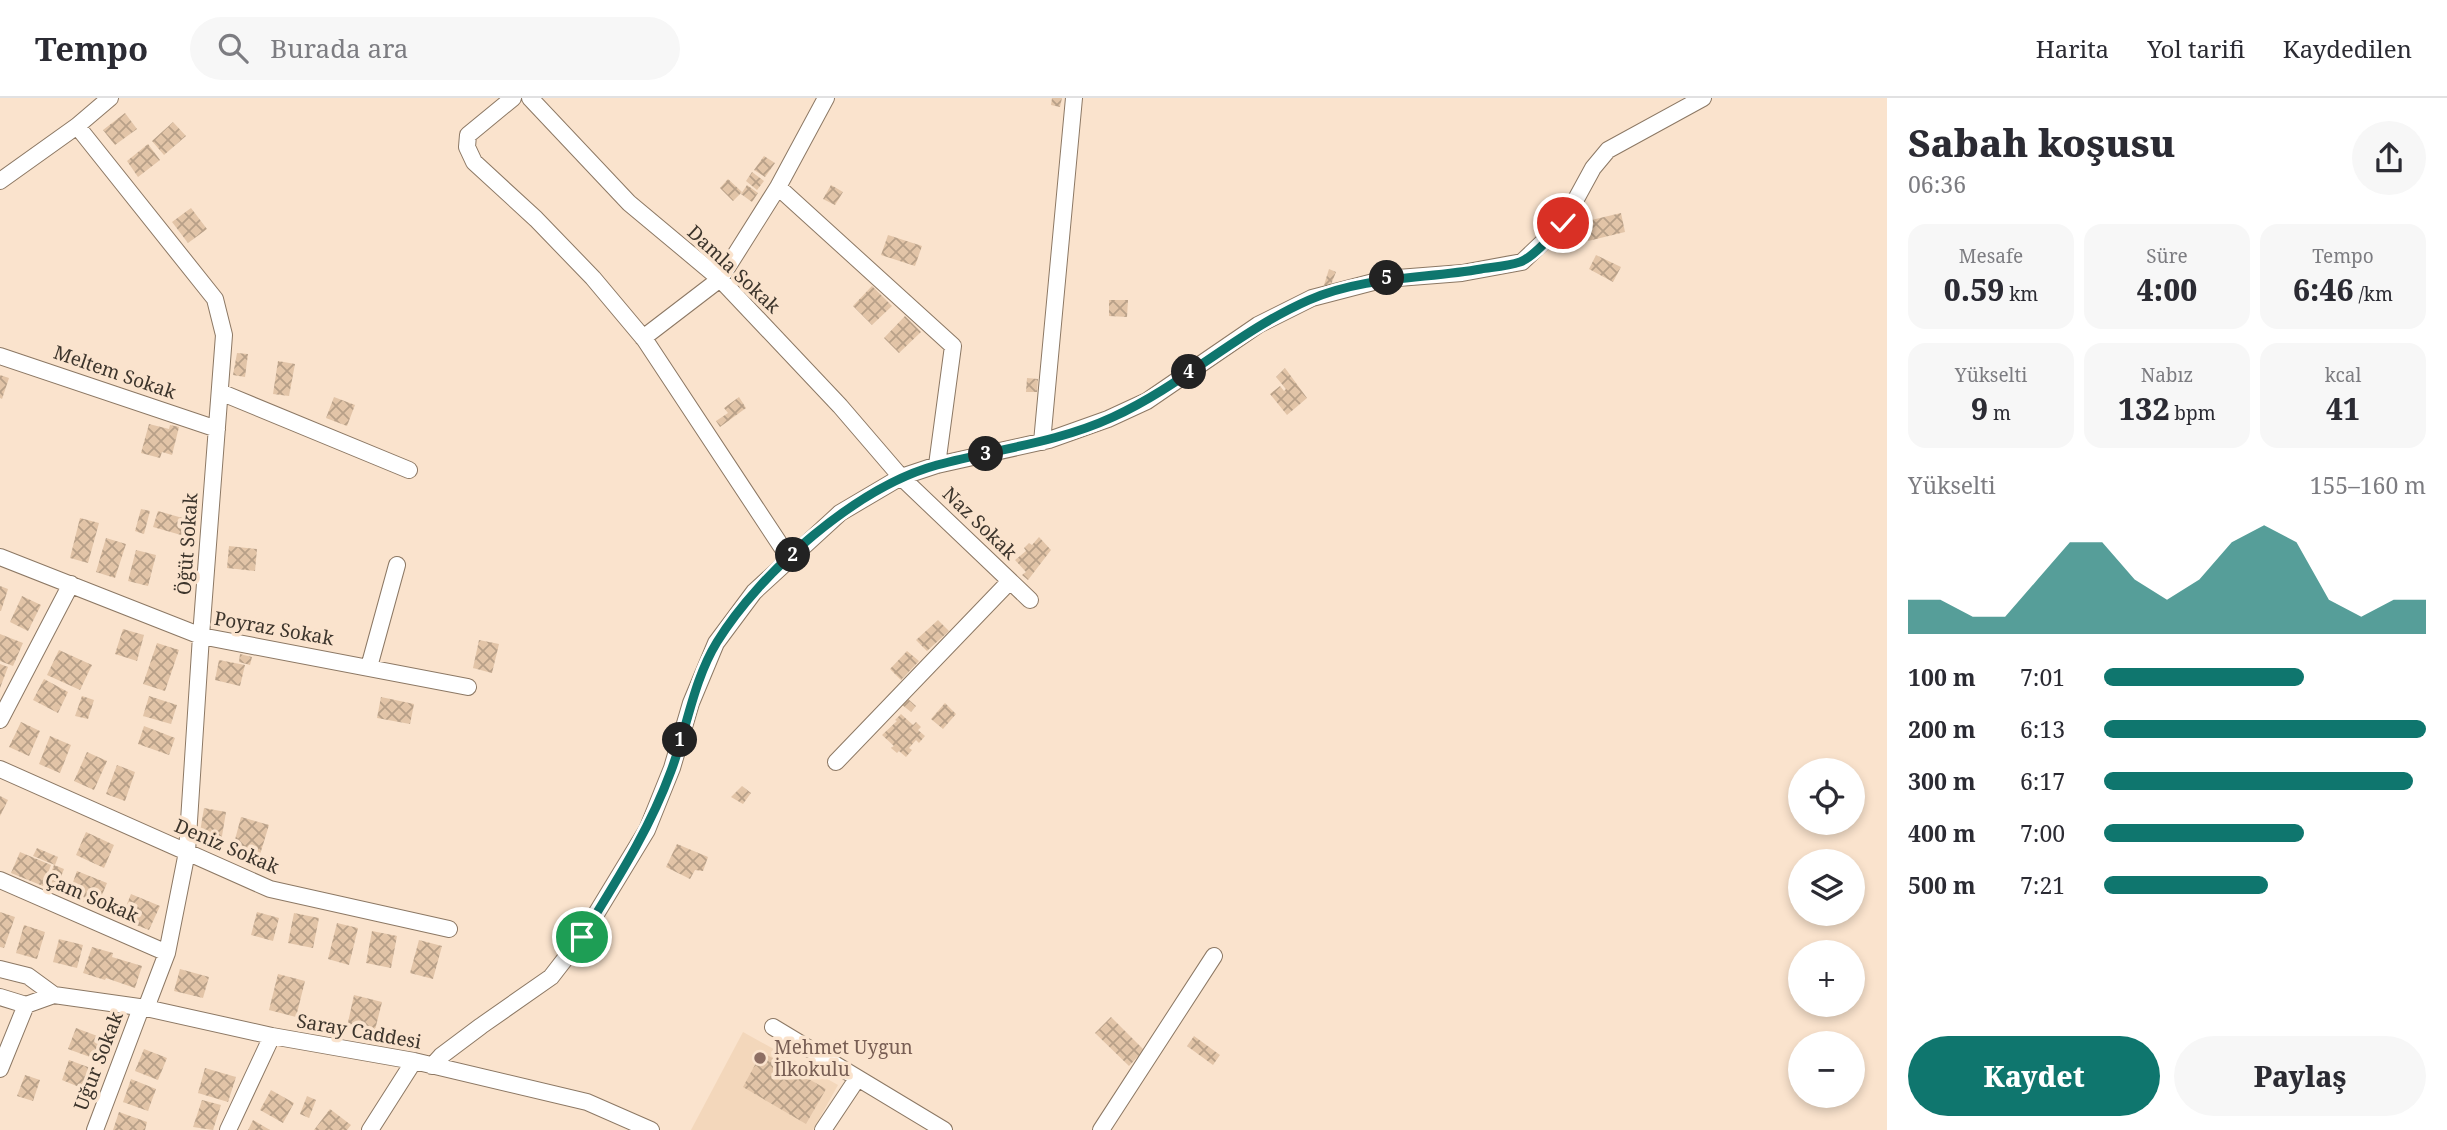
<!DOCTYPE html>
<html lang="tr">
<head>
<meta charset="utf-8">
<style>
	body { margin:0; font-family:"Noto Serif",serif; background:#f7f7f7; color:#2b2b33; height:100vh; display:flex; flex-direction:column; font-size:26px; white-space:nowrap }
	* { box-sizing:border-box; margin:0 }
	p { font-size:23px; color:#7c7c81 }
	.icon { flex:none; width:38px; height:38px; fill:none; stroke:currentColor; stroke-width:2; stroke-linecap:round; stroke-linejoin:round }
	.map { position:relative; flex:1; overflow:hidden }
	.sheet { display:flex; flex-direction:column; background:#fff; width:560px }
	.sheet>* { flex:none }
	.buttons { position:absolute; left:1788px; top:660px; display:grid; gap:14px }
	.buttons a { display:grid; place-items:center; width:77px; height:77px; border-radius:50%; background:#fff; box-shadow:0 4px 10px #0003; font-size:35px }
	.pin { position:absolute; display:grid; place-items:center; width:60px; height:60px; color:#fff; margin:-30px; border:4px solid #fff; border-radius:50%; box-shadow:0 2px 7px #0007 }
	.km { position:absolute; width:35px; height:35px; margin:-18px; border-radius:50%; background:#222; color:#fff; font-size:19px; line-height:35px; text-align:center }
	.round { display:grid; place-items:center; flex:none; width:74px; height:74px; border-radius:37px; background:#f7f7f7 }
	.overview { display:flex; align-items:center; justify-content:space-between; height:119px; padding:0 21px }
	h1 { font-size:38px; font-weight:800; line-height:52px }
	.figures { display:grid; grid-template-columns:repeat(3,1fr); gap:10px; height:119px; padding:7px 21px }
	.figures div { display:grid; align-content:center; border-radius:18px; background:#f7f7f7; text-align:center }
	.figures b { font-size:30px; font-weight:800 }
	.figures small { font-size:19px; font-weight:400 }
	.figures p { font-size:19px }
	.chart { height:196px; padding:14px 21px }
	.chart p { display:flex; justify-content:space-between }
	.chart svg { width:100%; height:126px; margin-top:7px; fill:#0f766e; opacity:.7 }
	.button { display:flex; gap:14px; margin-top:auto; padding:14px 21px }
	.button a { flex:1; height:80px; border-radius:42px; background:#0f766e; color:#fff; font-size:28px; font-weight:800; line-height:80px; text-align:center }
	.button a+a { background:#f7f7f7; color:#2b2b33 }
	ul { padding:0 21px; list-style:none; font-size:23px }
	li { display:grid; grid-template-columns:112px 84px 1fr; align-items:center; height:52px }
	li i { height:18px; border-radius:9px; background:#0f766e }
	header { display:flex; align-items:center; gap:42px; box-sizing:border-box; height:98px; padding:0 35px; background:#fff; border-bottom:2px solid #e1e1e2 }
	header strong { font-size:33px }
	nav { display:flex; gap:38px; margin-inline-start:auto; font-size:24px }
	.search { width:490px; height:63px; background:#f7f7f7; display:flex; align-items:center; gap:18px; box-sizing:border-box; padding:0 24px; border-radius:38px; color:#7c7c81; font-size:26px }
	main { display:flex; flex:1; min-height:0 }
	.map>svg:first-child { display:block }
</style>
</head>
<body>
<header>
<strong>Tempo</strong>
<div class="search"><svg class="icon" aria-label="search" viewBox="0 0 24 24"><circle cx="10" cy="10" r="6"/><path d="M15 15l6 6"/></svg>Burada ara</div>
<nav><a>Harita</a><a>Yol tarifi</a><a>Kaydedilen</a></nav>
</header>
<main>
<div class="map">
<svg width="1887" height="1032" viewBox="0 0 1887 1032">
	<defs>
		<pattern id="building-cross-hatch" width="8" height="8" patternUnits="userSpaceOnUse" patternTransform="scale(1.75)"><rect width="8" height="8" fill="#e2c4a7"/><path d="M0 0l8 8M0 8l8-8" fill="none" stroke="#b8a088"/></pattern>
	</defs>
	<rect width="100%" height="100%" fill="#fae3cd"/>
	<path fill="#f3d7bb" d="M743 934 838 987 813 1032H691Z"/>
	<path fill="url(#building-cross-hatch)" d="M1052 0H1062L1060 9 1051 7Z
		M125 15 137 31 115 47 103 32Z
		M173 24 186 38 164 57 152 43Z
		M148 46 160 62 138 79 127 63Z
		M764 58 775 65 765 79 754 72Z
		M752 74 764 83 757 92 746 83Z
		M728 81 742 94 733 103 720 90Z
		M747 87 758 95 752 104 741 96Z
		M831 87 843 94 835 107 823 101Z
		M191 110 207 131 188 145 172 124Z
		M1621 115 1625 134 1588 143 1583 124Z
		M888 137 922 148 915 168 881 157Z
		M1596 157 1621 169 1613 184 1589 171Z
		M1329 171 1336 174 1330 189 1324 187Z
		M872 188 892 208 872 227 853 208Z
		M1109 202H1128L1127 219 1109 218Z
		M905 218 921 234 899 255 884 240Z
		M237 255 248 256 245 279 233 277Z
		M278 263 295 266 289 298 273 296Z
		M1285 270 1307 300 1287 317 1270 296 1280 288 1284 293 1286 291 1276 279Z
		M0 277 9 280 2 301 0 300Z
		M1027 280 1038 281 1037 294H1026Z
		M334 299 355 307 347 328 326 320Z
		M739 299 746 310 720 329 716 323 728 315 724 310Z
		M149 326 169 331 170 327 179 329 172 357 162 354 160 360 141 355Z
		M141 411 150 413 144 436 135 433Z
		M158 413 193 423 188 439 153 429Z
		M80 420 99 425 88 465 70 460Z
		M1039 439 1051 452 1028 482 1022 477 1026 474 1015 462 1026 453 1024 450 1029 445 1032 447Z
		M106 440 126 446 115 480 96 474Z
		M229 448 257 451 255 473 227 470Z
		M136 452 156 457 148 488 128 483Z
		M0 488 8 491 1 513H0Z
		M22 498 41 507 28 533 10 524Z
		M938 522 949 533 927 553 916 542Z
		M123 531 144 537 137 563 115 556Z
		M0 536 23 545 13 568 0 563Z
		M479 542 499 546 492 575 473 570Z
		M157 545 179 552 165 593 143 586Z
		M59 552 92 567 80 592 47 577Z
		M907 553 919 563 901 582 890 571Z
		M240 556 252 559 250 567 239 564Z
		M219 562 245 567 240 588 215 582Z
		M0 566 8 569 0 590Z
		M44 581 68 594 58 615 33 602Z
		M82 598 94 602 88 621 75 618Z
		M149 598 177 607 171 626 143 618Z
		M381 599 414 606 410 626 377 620Z
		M907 600 916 608 911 614 901 606Z
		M945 605 956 616 943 631 931 621Z
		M901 616 913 627 916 624 921 629 918 632 925 638 919 645 916 642 909 650 912 652 906 659 899 653 897 655 891 650 894 648 882 637 897 623 895 622Z
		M21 624 40 633 29 658 9 649Z
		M144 628 175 640 169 657 138 646Z
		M50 638 71 647 60 675 39 666Z
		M87 654 107 663 94 692 74 683Z
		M117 667 135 674 125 703 106 696Z
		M742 688 751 695 743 706 731 699Z
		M0 698 8 702 0 718Z
		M204 710 226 714 221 744 199 740Z
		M241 719 269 727 258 763 232 753Z
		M86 734 114 747 104 770 76 757Z
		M677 746 708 759 703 773 695 772 690 781 666 769Z
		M37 750 58 759 55 767 33 758Z
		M20 754 51 767 43 788 11 775Z
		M54 767 64 771 55 794 45 790Z
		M77 773 107 785 97 809 68 798Z
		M131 796 160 808 149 832 121 821Z
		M0 814 15 819 4 850 0 849Z
		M257 814 279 820 273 843 251 837Z
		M294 815 319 820 313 850 288 845Z
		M337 825 358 830 349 867 328 861Z
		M24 827 45 834 37 861 16 855Z
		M372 833 397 838 391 870 366 865Z
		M59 841 83 847 77 870 53 864Z
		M419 842 442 848 433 881 410 875Z
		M92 849 113 855 112 859 142 868 135 890 106 880 105 882 83 875Z
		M180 871 209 879 203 900 174 893Z
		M278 876 305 883 296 919 269 912Z
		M354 897 382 904 374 936 347 929Z
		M1111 919 1144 952 1129 968 1095 935Z
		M76 930 108 942 101 963 68 951Z
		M1194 938 1220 957 1213 967 1187 948Z
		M144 951 167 960 158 982 135 973Z
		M762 954 826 991 806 1026 743 989Z
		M69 962 96 972 89 993 62 982Z
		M205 970 236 979 228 1004 198 995Z
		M25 977 40 982 33 1003 17 998Z
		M131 981 156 991 148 1013 123 1004Z
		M271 992 294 1005 283 1025 260 1012Z
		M307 998 316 1002 309 1020 300 1016Z
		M202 1002 221 1007 213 1032 193 1029Z
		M330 1011 351 1027 347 1032H314Z
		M119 1014 147 1024 145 1032H113Z
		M253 1022 270 1032H248Z"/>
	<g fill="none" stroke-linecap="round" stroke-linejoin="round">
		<defs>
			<path id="minor" d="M513 0 468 37 467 49 474 64 536 121 593 180 645 242 789 460
				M530 0 629 105 720 181 840 308 901 379 1030 502
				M77 28 215 201 224 237 201 538 187 754 167 855 146 910
				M0 83 77 28 110 0
				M778 89 953 248 937 367
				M643 240 720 181 778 89 826 0
				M0 258 217 331
				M220 294 409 372
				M1042 344 1074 0
				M0 459 201 538 468 589
				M369 569 397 467
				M0 622 71 486
				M836 664 1010 483
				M0 671 270 791 449 831
				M0 782 167 855
				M0 871 28 878 54 897 146 910 272 938 414 963 587 1004 651 1032
				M0 899 26 907 54 897
				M773 929 944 1032
				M432 968 441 958 481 928 551 879 582 839 647 732 672 670 691 605 716 545 754 494 840 415 901 379 937 367 1049 342 1108 321 1147 303 1258 227 1312 200 1385 181 1462 175 1522 164 1563 125 1593 70 1608 52 1703 0
				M0 971 26 907
				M95 1032 141 910
				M228 1032 272 938
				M370 1032 414 963
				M823 1032 857 981
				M1101 1032 1214 858"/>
		</defs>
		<use href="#minor" stroke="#8c7864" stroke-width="18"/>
		<use href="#minor" stroke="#fff" stroke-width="16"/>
	</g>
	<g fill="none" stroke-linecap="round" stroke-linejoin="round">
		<defs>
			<path id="route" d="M582 839C615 785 649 733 671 673 687 631 693 583 717 544 760 474 857 389 937 367 996 351 1057 345 1113 319 1183 287 1238 233 1309 202 1364 178 1424 181 1481 171 1494 169 1508 168 1520 164 1534 159 1553 136 1563 125"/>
		</defs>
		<use href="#route" stroke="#fff" stroke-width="14"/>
		<use href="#route" stroke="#0f766e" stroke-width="9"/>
	</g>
	<circle fill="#8d6e63" stroke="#fae3cd" stroke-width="2.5" cx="760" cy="960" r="7"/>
	<g text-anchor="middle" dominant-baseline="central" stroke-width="7" stroke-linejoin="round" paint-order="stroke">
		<g font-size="19" fill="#3d352c" stroke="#fae3cd">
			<text transform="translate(734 171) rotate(43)">Damla Sokak</text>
			<text transform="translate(115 274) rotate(19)">Meltem Sokak</text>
			<text transform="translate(980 425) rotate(44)">Naz Sokak</text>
			<text transform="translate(187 446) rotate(-86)">Öğüt Sokak</text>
			<text transform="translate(274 530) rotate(10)">Poyraz Sokak</text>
			<text transform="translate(227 748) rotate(23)">Deniz Sokak</text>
			<text transform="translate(92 799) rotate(23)">Çam Sokak</text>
			<text transform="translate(359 933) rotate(10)">Saray Caddesi</text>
			<text transform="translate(98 963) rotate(-69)">Uğur Sokak</text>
		</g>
		<g font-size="19" fill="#785e54" stroke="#fae3cd" text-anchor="start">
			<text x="774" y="949">Mehmet Uygun<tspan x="774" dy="22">İlkokulu</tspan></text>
		</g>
	</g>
</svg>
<div class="buttons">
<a><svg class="icon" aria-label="locate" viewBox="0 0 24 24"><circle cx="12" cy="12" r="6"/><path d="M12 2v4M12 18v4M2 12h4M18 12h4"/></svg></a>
<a><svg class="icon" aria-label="layers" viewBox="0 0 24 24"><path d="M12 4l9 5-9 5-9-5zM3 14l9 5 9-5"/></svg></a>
<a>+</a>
<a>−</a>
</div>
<div class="pin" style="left:582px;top:839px;background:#1e9e55"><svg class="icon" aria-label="arrive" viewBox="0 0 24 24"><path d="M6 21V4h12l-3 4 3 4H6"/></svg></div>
<div class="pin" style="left:1563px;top:125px;background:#d93025"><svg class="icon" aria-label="check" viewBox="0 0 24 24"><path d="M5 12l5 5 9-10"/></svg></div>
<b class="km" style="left:680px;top:642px">1</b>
<b class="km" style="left:793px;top:457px">2</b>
<b class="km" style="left:986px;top:356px">3</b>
<b class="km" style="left:1189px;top:274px">4</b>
<b class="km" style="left:1387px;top:180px">5</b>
</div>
<section class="sheet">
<div class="overview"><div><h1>Sabah koşusu</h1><p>06:36</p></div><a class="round"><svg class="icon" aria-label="share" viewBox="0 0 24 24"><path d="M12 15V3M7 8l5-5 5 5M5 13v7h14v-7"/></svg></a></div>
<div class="figures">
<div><p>Mesafe</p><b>0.59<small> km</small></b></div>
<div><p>Süre</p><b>4:00</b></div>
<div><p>Tempo</p><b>6:46<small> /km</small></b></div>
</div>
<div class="figures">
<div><p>Yükselti</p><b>9<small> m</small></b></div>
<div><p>Nabız</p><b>132<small> bpm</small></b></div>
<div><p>kcal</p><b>41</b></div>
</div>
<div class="chart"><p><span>Yükselti</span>155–160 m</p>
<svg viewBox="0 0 160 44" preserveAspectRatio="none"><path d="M0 44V32L10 32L20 38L30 38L40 25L50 12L60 12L70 25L80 32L90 25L100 12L110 6L120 12L130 32L140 38L150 32L160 32V44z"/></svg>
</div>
<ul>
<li><b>100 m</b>7:01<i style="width:62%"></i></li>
<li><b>200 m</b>6:13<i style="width:100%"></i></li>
<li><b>300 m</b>6:17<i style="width:96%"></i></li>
<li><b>400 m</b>7:00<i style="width:62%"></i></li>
<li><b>500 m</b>7:21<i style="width:51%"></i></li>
</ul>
<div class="button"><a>Kaydet</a><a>Paylaş</a></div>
</section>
</main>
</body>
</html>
